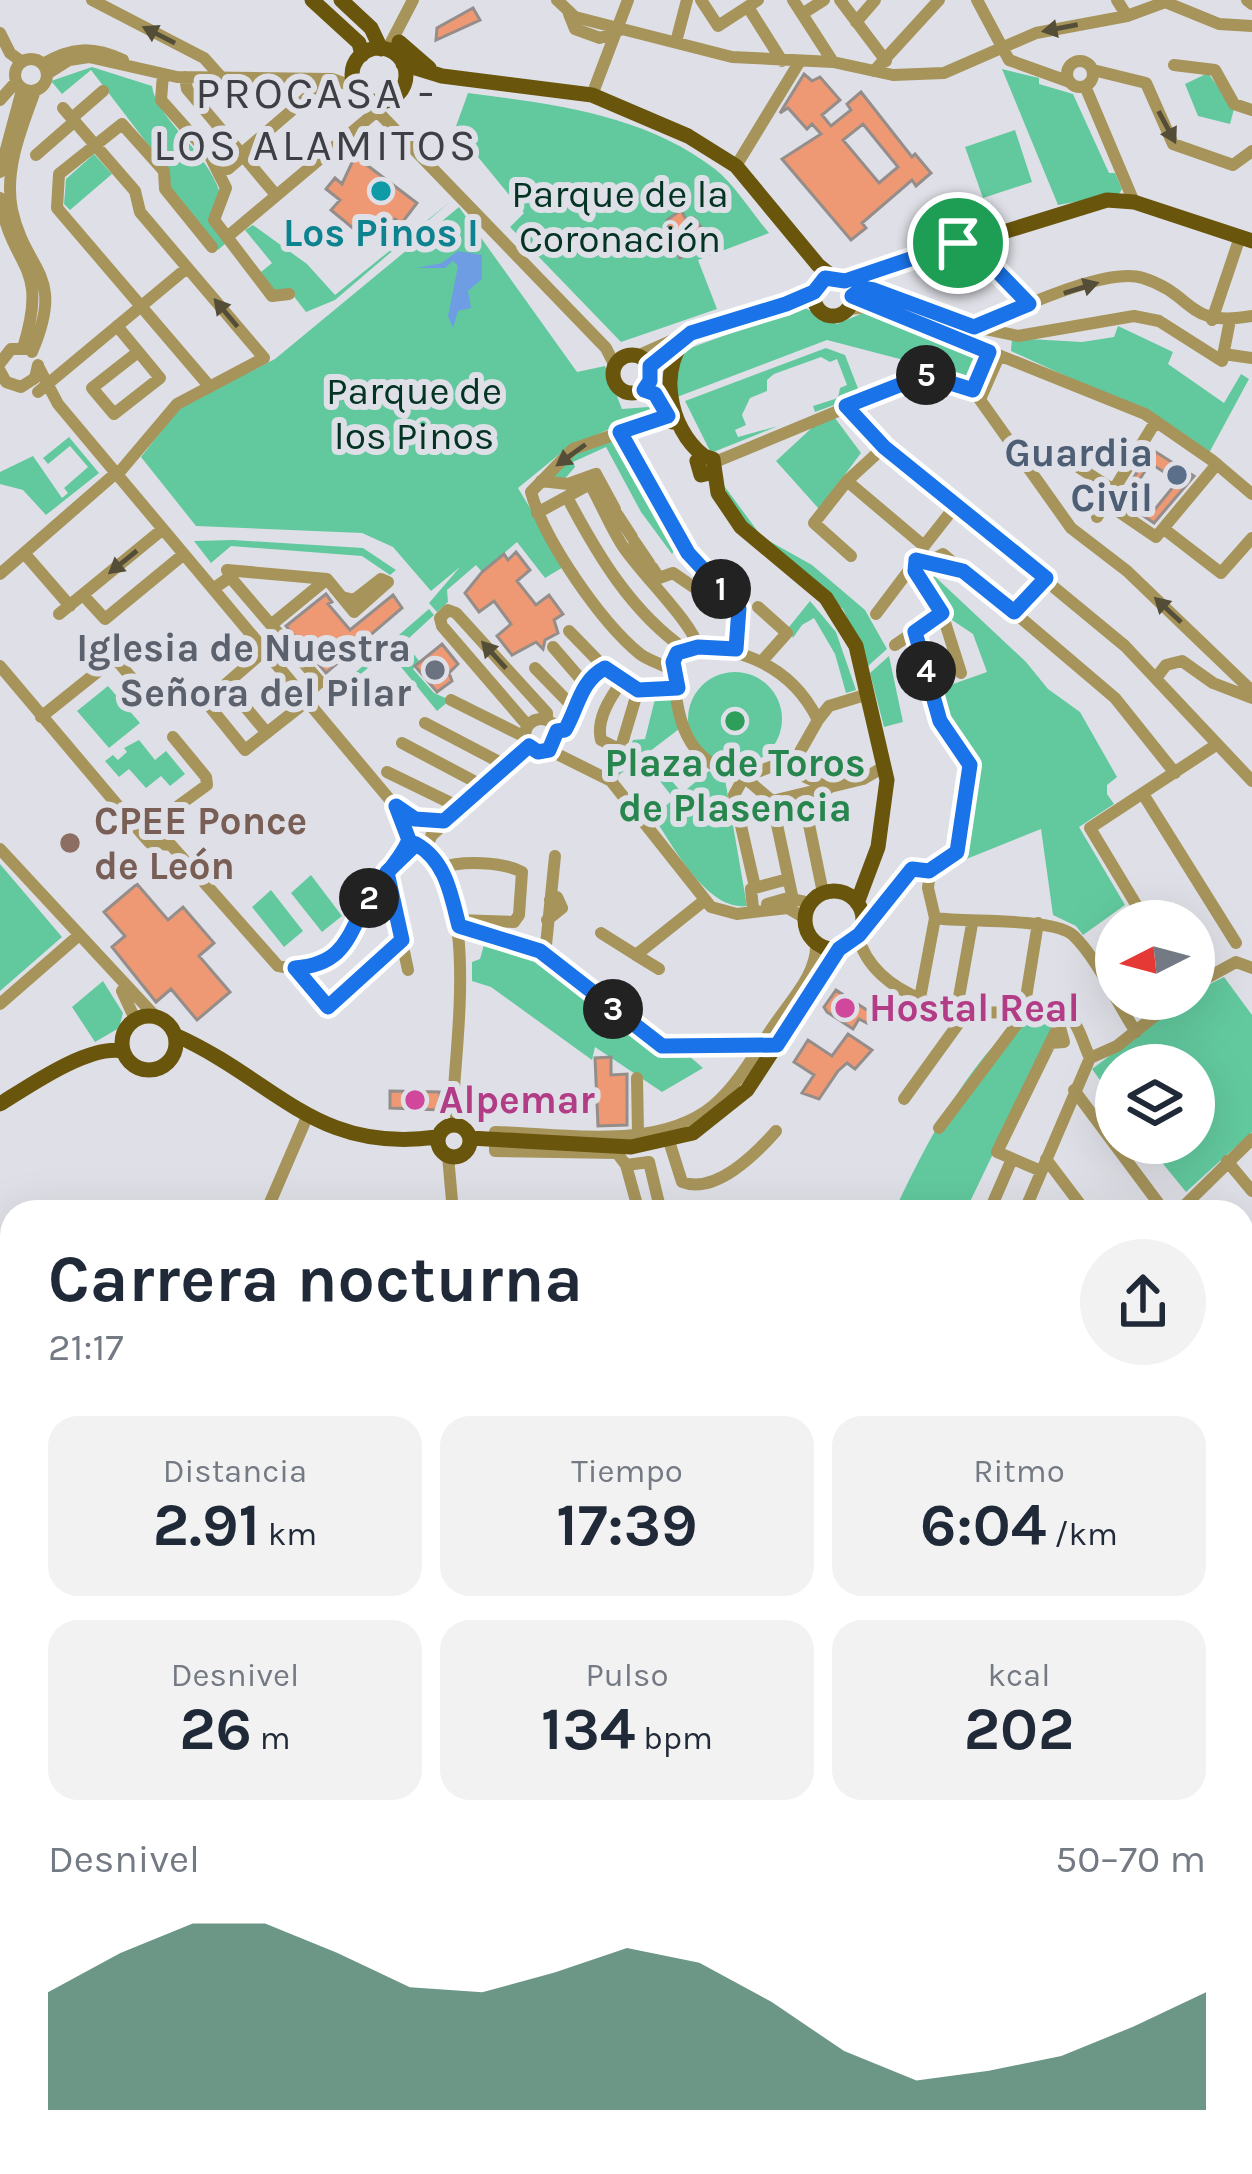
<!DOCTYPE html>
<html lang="es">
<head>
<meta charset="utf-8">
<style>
	body { margin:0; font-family:Karla,sans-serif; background:#f2f2f3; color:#1f2937; height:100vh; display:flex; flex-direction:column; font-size:45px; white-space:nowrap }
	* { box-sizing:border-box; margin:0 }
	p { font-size:39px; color:#747a83 }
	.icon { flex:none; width:66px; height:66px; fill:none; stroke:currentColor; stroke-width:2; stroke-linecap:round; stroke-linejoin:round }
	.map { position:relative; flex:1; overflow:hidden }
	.side { position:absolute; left:0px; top:1200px; width:1254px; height:975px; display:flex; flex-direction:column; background:#fff; border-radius:36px 36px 0 0; box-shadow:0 12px 48px #0002 }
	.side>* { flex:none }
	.needle { width:78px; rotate:264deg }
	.controls { position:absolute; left:1095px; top:900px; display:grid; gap:24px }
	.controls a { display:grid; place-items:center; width:120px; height:120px; border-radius:50%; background:#fff; box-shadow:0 12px 48px #0002; font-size:60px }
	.pin { position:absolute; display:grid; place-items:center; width:102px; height:102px; color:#fff; margin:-51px; border:6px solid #fff; border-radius:50%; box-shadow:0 3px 12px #0007 }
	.km { position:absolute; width:60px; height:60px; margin:-30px; border-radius:50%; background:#222; color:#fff; font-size:33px; line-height:60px; text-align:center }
	.round { display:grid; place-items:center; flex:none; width:126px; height:126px; border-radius:63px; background:#f2f2f3 }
	.head { display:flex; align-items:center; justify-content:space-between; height:204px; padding:0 48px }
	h1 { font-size:66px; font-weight:700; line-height:90px }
	.stats { display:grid; grid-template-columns:repeat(3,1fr); gap:18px; height:204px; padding:12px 48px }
	.stats div { display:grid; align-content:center; border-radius:30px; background:#f2f2f3; text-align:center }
	.stats b { font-size:60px; font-weight:700 }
	.stats small { font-size:33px; font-weight:400 }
	.stats p { font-size:33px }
	.chart { height:336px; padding:24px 48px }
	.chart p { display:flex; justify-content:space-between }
	.chart svg { width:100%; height:216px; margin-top:12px; fill:#2f6a54; opacity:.7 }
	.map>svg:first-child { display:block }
</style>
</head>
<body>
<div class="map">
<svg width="1252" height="2174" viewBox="0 0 1252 2174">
	<rect width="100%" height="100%" fill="#dfe0e7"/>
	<path fill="#62c99e" d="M92 67 152 86C155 117 208 152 220 193L210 218 225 244 218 250 168 186 166 168 91 70 62 94 51 81Z
		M1002 69 1039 78V84L1073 94 1109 173H1115L1122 189 1119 194 1058 205Z
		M1208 73 1234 109 1230 124 1198 116 1185 84Z
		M468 93C554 104 643 114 715 169 735 185 752 213 769 233L698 260 717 309 621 342 510 227 524 213 455 129Z
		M1015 130 1032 182 983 198 965 147Z
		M94 154 112 174 70 210 64 204 66 179Z
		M451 201 335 300 306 312 289 290 274 292 261 272 272 263 245 230 253 225 307 264 335 295Z
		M459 207 577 372 605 366 622 409 661 406 567 448 518 488 565 566 545 578 517 542 482 572 476 565 447 590 448 602 437 612 429 603 460 567 431 591 393 547 362 533 196 526 141 457 180 407 275 359Z
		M803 307 837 324 870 310 982 356 972 383 961 381V375L827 340 677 397 679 352Z
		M1118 326 1173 352 1168 364 1224 403 1241 374 1249 379 1209 453 1160 419 1011 351 1012 338 1082 342 1114 337Z
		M826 348 845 355 859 391 856 397 815 412 813 406 838 398 840 388 847 385 837 359 830 362 821 357 774 374 767 380V391L750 398 742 415 746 425 735 430 738 437 778 426 711 453 685 401Z
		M835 418 861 453 819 509 776 461 816 424Z
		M69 437 99 473 46 515 23 490 0 484V472L33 456 62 498 68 493 64 488 88 467 70 446 48 464 43 458Z
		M614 441 674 551 672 554 641 512 606 447 573 462 575 467 562 482 548 479 580 451Z
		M719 479 762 537 812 565 865 610 887 649 868 666 843 609 747 527Z
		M233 540 363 548 396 570 390 575 362 556 231 546 211 563 194 541Z
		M923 571H929L1026 662 1048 689 1080 712 1117 777 1107 785V794L1114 804 1079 827 1125 905 1083 935 1076 926 1053 915 1041 829 964 860 969 810 979 781 977 758 953 730 939 689 987 672 973 634 949 618Z
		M810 601 836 632 856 690 846 693 835 654 814 618 802 625 793 638 789 627Z
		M429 609 434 615 396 650 403 659 412 652 420 662 413 669 434 693 450 700 437 711 388 651 355 679 358 684 349 691 342 684Z
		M889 656 903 722 884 727 870 673Z
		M688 719a47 47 0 1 1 94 0a47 47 0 1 1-94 0Z
		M108 686 140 723 109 748 77 711Z
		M656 695 672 696 679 729 619 775 633 740 645 739Z
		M139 740 155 760 166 751 185 774 170 786 161 776 146 788 129 769 119 777 105 761 113 755 118 760 127 752 124 748Z
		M655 761 682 793 709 771 725 779 747 906C707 911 673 846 653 816L674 799 648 766Z
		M0 864 62 937 0 991Z
		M311 875 342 916 322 932 291 893Z
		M271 890 303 931 284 947 252 907Z
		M485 941 539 958 659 1054 688 1055 703 1068 662 1092 595 1047 592 1060 491 987 472 981V962L480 959Z
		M1224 977 1252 1015V1132L1186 1192 1146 1143H1194V1065H1116V1102L1092 1069 1185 999H1194V992Z
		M103 981 123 1013 119 1028 95 1042 72 1007Z
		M1044 1012 1059 1017 965 1212H894C919 1159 984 1023 1044 1012Z"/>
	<path fill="#6f9de3" d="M458 251 482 255V279L468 291 471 308 458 311 453 328 448 316 458 266 453 261 445 268H417L442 263Z"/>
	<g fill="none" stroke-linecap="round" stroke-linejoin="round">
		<path stroke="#6f9de3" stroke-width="3" d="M1242 1719 1252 1731"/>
		<path stroke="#6f9de3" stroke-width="15" d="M666 2174 671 2163"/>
	</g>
	<path fill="#ee9973" stroke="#958d8a" stroke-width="3" fill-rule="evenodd" d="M473 8 480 20 436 40 437 28Z
		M804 74 812 81 820 77 840 100 822 115 831 126 851 110 847 104 861 92 912 157 915 154 931 173 916 186 912 180 862 223 866 228 851 240 782 159 821 134 812 124 807 129 788 108 780 113ZM863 124 898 167 879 183 843 140Z
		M355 156 417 203 401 224 395 219 385 235 370 224 361 235 331 210 340 200 326 189 335 178 342 184Z
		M681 210 688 223 694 218 712 242 680 258 668 237 667 220Z
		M1151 449 1194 476 1154 523 1120 500ZM1150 463 1178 481 1151 514 1128 498Z
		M516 552 530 570 517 581 536 605 549 595 563 614 554 620 558 633 545 640 543 649 536 642 512 655 497 636 511 624 494 601 479 612 465 593 482 572 504 554 508 560Z
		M326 594 332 602 328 604 350 630 393 595 402 608 326 673 286 626Z
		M442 644 458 664 449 673 452 681 437 692 415 666Z
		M137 884 168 920 183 907 214 943 199 956 230 992 197 1020 171 989 156 1002 112 947 125 936 104 912Z
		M836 990 873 1014 867 1023 859 1019 853 1029 827 1012 824 1007Z
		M848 1034 872 1050 855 1069 847 1063 838 1071 819 1099 802 1093 814 1075 794 1062 808 1040 832 1056Z
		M611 1057V1075L627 1074V1125L598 1126 595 1058Z
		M390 1091 440 1092V1110L390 1108Z"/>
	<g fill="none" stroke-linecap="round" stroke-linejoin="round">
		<path stroke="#a6945b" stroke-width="12" d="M92 0 204 58 221 77
			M557 0 575 17 732 57 833 62 893 75 944 73 1036 33 1127 16 1165 2 1219 24 1252 26
			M701 0 718 26 758 0
			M793 0 833 62
			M840 0 886 61
			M977 0 1009 60 1070 82
			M1117 0 1127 16
			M1247 0 1252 4
			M748 7 782 61
			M569 14 575 29 600 38 618 31
			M802 14 824 0
			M856 22 875 0
			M0 33 10 53 22 62
			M676 42 687 0
			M387 50 413 0
			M15 75a16 16 0 1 1 32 0a16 16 0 1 1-32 0Z
			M1067 74a13 13 0 1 1 26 0a13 13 0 1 1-26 0Z
			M43 64C71 47 93 46 123 60
			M1174 65 1215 70 1234 104 1252 110
			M1093 70 1146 83 1173 144 1233 165 1252 151
			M874 71 939 0
			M47 74 69 60 89 57 177 77 332 79 355 87
			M163 74 161 100 209 154 226 188 214 220 272 296 289 294
			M185 77 187 89 276 195
			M1085 86 1134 202
			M592 95 628 0
			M0 100 16 82
			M374 102 377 111 606 348 615 366
			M63 108 135 191 140 212 264 358 177 404 117 475
			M72 118 103 91
			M241 154 312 93 321 79
			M36 155 75 121
			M736 166 800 61
			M228 169 243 156
			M0 172 22 90
			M0 198C12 271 50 262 23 348
			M227 237 377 111
			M967 240 1029 304
			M852 292 874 290 974 327C1011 312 1106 266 1143 278 1196 295 1185 328 1252 316
			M852 296 1145 414 1213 461 1252 494
			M848 309 871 307
			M1212 320 1240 237
			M117 326 160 378 114 414 92 388 138 352
			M975 327 1018 336 1134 316 1159 321 1222 361 1230 320
			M32 352C66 272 26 274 12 210 4 170 21 129 35 91
			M1224 354 1252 358
			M637 356 689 333
			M0 363 11 349H28
			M39 368 58 404 396 807 406 828
			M0 371 6 382 21 387 35 378 38 365
			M210 387 57 208 59 174 122 124 164 171 165 189 212 247
			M973 390 989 352
			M38 392 187 268
			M981 397 999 356
			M846 406 884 447 1125 646 1252 781
			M668 416 573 449 531 492C544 540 601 622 640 654 649 661 663 664 673 671
			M620 432 688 553 739 608 736 649
			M884 447 847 481 924 546
			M1050 449 1114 490
			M715 462 925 375 973 390 1071 528 1127 571 1252 691
			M541 481 568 484 596 474 615 509
			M847 481 814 523 851 556
			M567 497C597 554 631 612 686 650
			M1106 503 1156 537 1217 464
			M957 504 924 546 915 571 942 613 961 673
			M537 513 590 484C601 504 610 526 622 545 640 573 692 622 698 647
			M617 514 632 537
			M1097 517 1156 421
			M1164 529 1221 573 1252 538
			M634 541 649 563
			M24 553 70 606
			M927 563 943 554 962 570
			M652 567 659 578 673 573 708 597 726 594
			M0 574 116 473
			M230 577 320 682 303 697
			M213 589 230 577 227 570 327 579
			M83 595 105 619 184 554
			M758 607 787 633 763 660
			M1014 612 1045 578
			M59 614 163 529
			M876 614 916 561 969 574 1115 698 1175 773
			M271 625 327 579 354 612 388 582 381 579 354 600 342 597
			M569 631 605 668
			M895 645 942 613
			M553 647 585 684
			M698 647C750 650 794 671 818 720L797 757 744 777C684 763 676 719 673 662L678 653Z
			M264 651 226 684 267 733
			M0 666 141 833 150 843 171 845 278 966C338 981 348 931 372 893 385 874 399 859 417 844
			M535 668 575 709
			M1156 678 1166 665 1182 661 1213 683 1252 698
			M222 689 206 702 245 750 306 702
			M638 690 678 687
			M451 700 525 737
			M41 717 111 661 119 663 146 695
			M525 735a16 16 0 1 1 32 0a16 16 0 1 1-32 0Z
			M818 720 829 706 865 695
			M425 723 507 766
			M528 726 442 626 440 618 448 610 456 613 547 713V720
			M557 732 565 731C578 708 580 681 605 668L638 690 611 781
			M402 743 485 787
			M549 750 611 781 711 907 737 914 788 908 805 918
			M621 750 601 740C596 720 609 699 621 683
			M776 769 797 773 829 788
			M387 772 459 807
			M744 777 734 795 755 887
			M744 777 772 801
			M1143 794 1236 943
			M803 795 823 893
			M772 801 863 779 882 768
			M772 801 793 900
			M406 832a13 13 0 1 1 26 0a13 13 0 1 1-26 0Z
			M141 833 207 785 206 777 173 737
			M432 835 529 746
			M419 845C480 888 456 1037 453 1105L458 1125
			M0 849 155 1016
			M441 868C462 860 503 862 522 872L519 915 514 922 457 920
			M930 871 928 888 935 918C967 923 1055 917 1074 936 1099 961 1116 1002 1136 1032
			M387 873 408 970
			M767 904 788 898 811 903
			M753 908 751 889 788 879
			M547 920 562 908 557 897 550 900
			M1146 921 1090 828 1216 745
			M459 926 540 951 661 1046 764 1045
			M862 928 912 869 930 871 957 852 969 765 940 721 915 632
			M601 933 636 955 705 900
			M858 936C873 997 961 1019 1016 1011 1032 1009 1048 1001 1062 1010 1078 1019 1083 1044 1090 1058
			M545 955 555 856
			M636 955 659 969
			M295 968 328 1007 402 940
			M1194 985 1236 962 1252 968
			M122 991 135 1019
			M920 998 935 918
			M0 1004 78 936
			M957 1008 972 924
			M637 1078 638 1134
			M1074 1090 1165 1212
			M904 1099 969 1009
			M939 1128 1023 1016 1038 923
			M669 1141 682 1182C715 1195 756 1154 776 1131
			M448 1156 453 1212
			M1046 1159 1086 1212
			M1227 1161 1252 1191
			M626 1165 649 1162 661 1212
			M1041 1171 997 1152 1058 1027H1060L1064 1042 1050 1043
			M266 1212 307 1117
			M639 1212 626 1165 617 1153 495 1151V1132C562 1133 657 1152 713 1106 739 1084 756 1051 775 1024 791 1000 818 973 816 943
			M989 1212 1012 1159
			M1024 1212 1090 1058 1117 1046 1176 999
			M1178 1212 1252 1139
			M0 1270 12 1280
			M1244 1283 1252 1274
			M0 1304 12 1294
			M1242 1489 1252 1495
			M0 2009H12
			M226 2163 232 2174"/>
		<path stroke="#69550b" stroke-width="15" d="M312 0 359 43 362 55
			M341 0 371 28 381 49
			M399 42 429 68
			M352 75a27 27 0 1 1 54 0a27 27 0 1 1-54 0Z
			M403 64 442 76 592 95 688 136 736 166 818 265 833 277
			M814 297a19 19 0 1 1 38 0a19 19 0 1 1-38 0Z
			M845 281 1107 200 1134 202 1252 241
			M613 374a19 19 0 1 1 38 0a19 19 0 1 1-38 0Z
			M643 390 662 401 672 422
			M704 456C668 429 656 363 691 333L814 292
			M714 472 701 475 697 461 704 456 713 459 718 493 741 527 826 598 856 646 887 780 878 847 857 903
			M805 920a29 29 0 1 1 58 0a29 29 0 1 1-58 0Z
			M122 1043a27 27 0 1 1 54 0a27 27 0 1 1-54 0Z
			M175 1035C276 1080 315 1154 437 1137
			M0 1104C29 1086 89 1044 123 1051
			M438 1141a16 16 0 1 1 32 0a16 16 0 1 1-32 0Z
			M470 1138 631 1147 693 1133 747 1090 839 949"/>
		<path stroke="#4f410d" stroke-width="18" d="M0 1787 8 1809 0 1831
			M1242 2081 1252 2083"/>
	</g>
	<defs><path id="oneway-solid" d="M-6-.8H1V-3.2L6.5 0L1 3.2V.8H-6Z" transform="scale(3)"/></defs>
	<g fill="#544d38">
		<use href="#oneway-solid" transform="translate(1060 28) rotate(169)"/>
		<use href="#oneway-solid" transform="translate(159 35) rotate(-153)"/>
		<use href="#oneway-solid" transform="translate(1167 127) rotate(62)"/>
		<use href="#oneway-solid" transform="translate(1081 288) rotate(-17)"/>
		<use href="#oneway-solid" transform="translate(226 313) rotate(-130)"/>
		<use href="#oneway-solid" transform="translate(571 455) rotate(144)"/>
		<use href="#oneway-solid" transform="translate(123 562) rotate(141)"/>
		<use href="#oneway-solid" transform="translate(1168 610) rotate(-137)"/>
		<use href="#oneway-solid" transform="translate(494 655) rotate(-132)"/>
	</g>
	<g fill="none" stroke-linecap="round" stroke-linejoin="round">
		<defs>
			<path id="route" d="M958 243 845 281 825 278 814 292 786 304 691 333 650 366V381L644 390 655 394 668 416 620 432 688 553 739 608 736 649 698 647 677 653 673 662 678 688 638 690 605 668C580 681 578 708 565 730L557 731 549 750 538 752 529 746 444 821 415 819 396 806 409 840C400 861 384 875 371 894 348 932 348 964 295 968L328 1007 402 940 387 872 416 844C446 861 451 895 459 926L540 951 662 1046 777 1045 839 949 859 935 912 869 929 871 957 852 970 765 940 721 915 632 942 613 915 571 916 560 963 571 1014 612 1046 578 884 447 846 406 925 375 973 390 989 352 852 296 862 288 874 290 974 327 1029 304 967 240 958 243"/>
		</defs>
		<use href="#route" stroke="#fff" stroke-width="24"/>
		<use href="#route" stroke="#1a73e8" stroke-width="15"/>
	</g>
	<circle fill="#0f9aa8" stroke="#dfe0e7" stroke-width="4.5" cx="381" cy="191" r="12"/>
	<circle fill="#5c6f8a" stroke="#dfe0e7" stroke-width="4.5" cx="1177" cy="475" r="12"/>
	<circle fill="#6b7280" stroke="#dfe0e7" stroke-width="4.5" cx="435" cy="670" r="12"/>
	<circle fill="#2e9e5b" stroke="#dfe0e7" stroke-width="4.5" cx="735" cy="721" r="12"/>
	<circle fill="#8d6e63" stroke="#dfe0e7" stroke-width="4.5" cx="70" cy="843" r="12"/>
	<g fill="#d1479c" stroke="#dfe0e7" stroke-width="4.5">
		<circle cx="845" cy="1008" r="12"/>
		<circle cx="415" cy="1100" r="12"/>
	</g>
	<g text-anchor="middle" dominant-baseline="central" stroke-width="12" stroke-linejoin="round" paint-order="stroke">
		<g font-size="39" fill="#033322" stroke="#dfe0e7">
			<text x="620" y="194">Parque de la<tspan x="620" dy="45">Coronación</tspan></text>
			<text x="414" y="391">Parque de<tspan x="414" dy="45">los Pinos</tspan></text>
		</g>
		<g font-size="39" font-weight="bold" fill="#0d838f" stroke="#dfe0e7">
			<text x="381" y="233">Los Pinos I</text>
		</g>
		<g font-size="39" font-weight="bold" fill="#4e5e75" stroke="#dfe0e7" text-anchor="end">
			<text x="1153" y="453">Guardia<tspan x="1153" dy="45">Civil</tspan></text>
		</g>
		<g font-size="39" font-weight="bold" fill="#5b616d" stroke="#dfe0e7" text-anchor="end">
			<text x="411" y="648">Iglesia de Nuestra<tspan x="411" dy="45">Señora del Pilar</tspan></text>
		</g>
		<g font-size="39" font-weight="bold" fill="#27864d" stroke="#dfe0e7">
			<text x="735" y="763">Plaza de Toros<tspan x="735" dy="45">de Plasencia</tspan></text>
		</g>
		<g font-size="39" font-weight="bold" fill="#785e54" stroke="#dfe0e7" text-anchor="start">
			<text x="94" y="821">CPEE Ponce<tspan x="94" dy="45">de León</tspan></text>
		</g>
		<g font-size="39" font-weight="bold" fill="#b23c85" stroke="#dfe0e7" text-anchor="start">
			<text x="869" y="1008">Hostal Real</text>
			<text x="439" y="1100">Alpemar</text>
		</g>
		<g font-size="45" letter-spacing="3" fill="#3e3f44" stroke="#dfe0e7">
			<text x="316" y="93">PROCASA -<tspan x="316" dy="52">LOS ALAMITOS</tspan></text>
		</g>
	</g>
</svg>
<div class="controls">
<a><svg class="needle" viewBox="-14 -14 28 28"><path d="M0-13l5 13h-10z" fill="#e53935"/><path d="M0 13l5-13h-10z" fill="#747a83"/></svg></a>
<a><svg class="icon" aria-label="layers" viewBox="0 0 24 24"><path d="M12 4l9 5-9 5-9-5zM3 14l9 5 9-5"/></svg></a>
</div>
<div class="pin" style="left:958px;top:243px;background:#1e9e55"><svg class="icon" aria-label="arrive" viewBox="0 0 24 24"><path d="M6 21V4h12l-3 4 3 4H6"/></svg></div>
<b class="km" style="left:721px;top:589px">1</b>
<b class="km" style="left:369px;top:898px">2</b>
<b class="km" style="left:613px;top:1009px">3</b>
<b class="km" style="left:926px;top:671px">4</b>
<b class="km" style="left:926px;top:375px">5</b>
<section class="side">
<div class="head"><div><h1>Carrera nocturna</h1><p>21:17</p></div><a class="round"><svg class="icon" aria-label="share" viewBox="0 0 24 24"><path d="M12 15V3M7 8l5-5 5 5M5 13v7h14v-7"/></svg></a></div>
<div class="stats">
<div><p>Distancia</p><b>2.91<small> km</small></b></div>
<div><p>Tiempo</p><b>17:39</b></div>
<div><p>Ritmo</p><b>6:04<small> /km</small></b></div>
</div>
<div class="stats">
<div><p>Desnivel</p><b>26<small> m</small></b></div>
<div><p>Pulso</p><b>134<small> bpm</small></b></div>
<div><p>kcal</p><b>202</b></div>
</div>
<div class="chart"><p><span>Desnivel</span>50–70 m</p>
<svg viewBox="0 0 160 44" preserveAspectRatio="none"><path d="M0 44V20L10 12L20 6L30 6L40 12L50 19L60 20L70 16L80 11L90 14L100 22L110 32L120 38L130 36L140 33L150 27L160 20V44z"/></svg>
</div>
</section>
</div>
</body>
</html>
